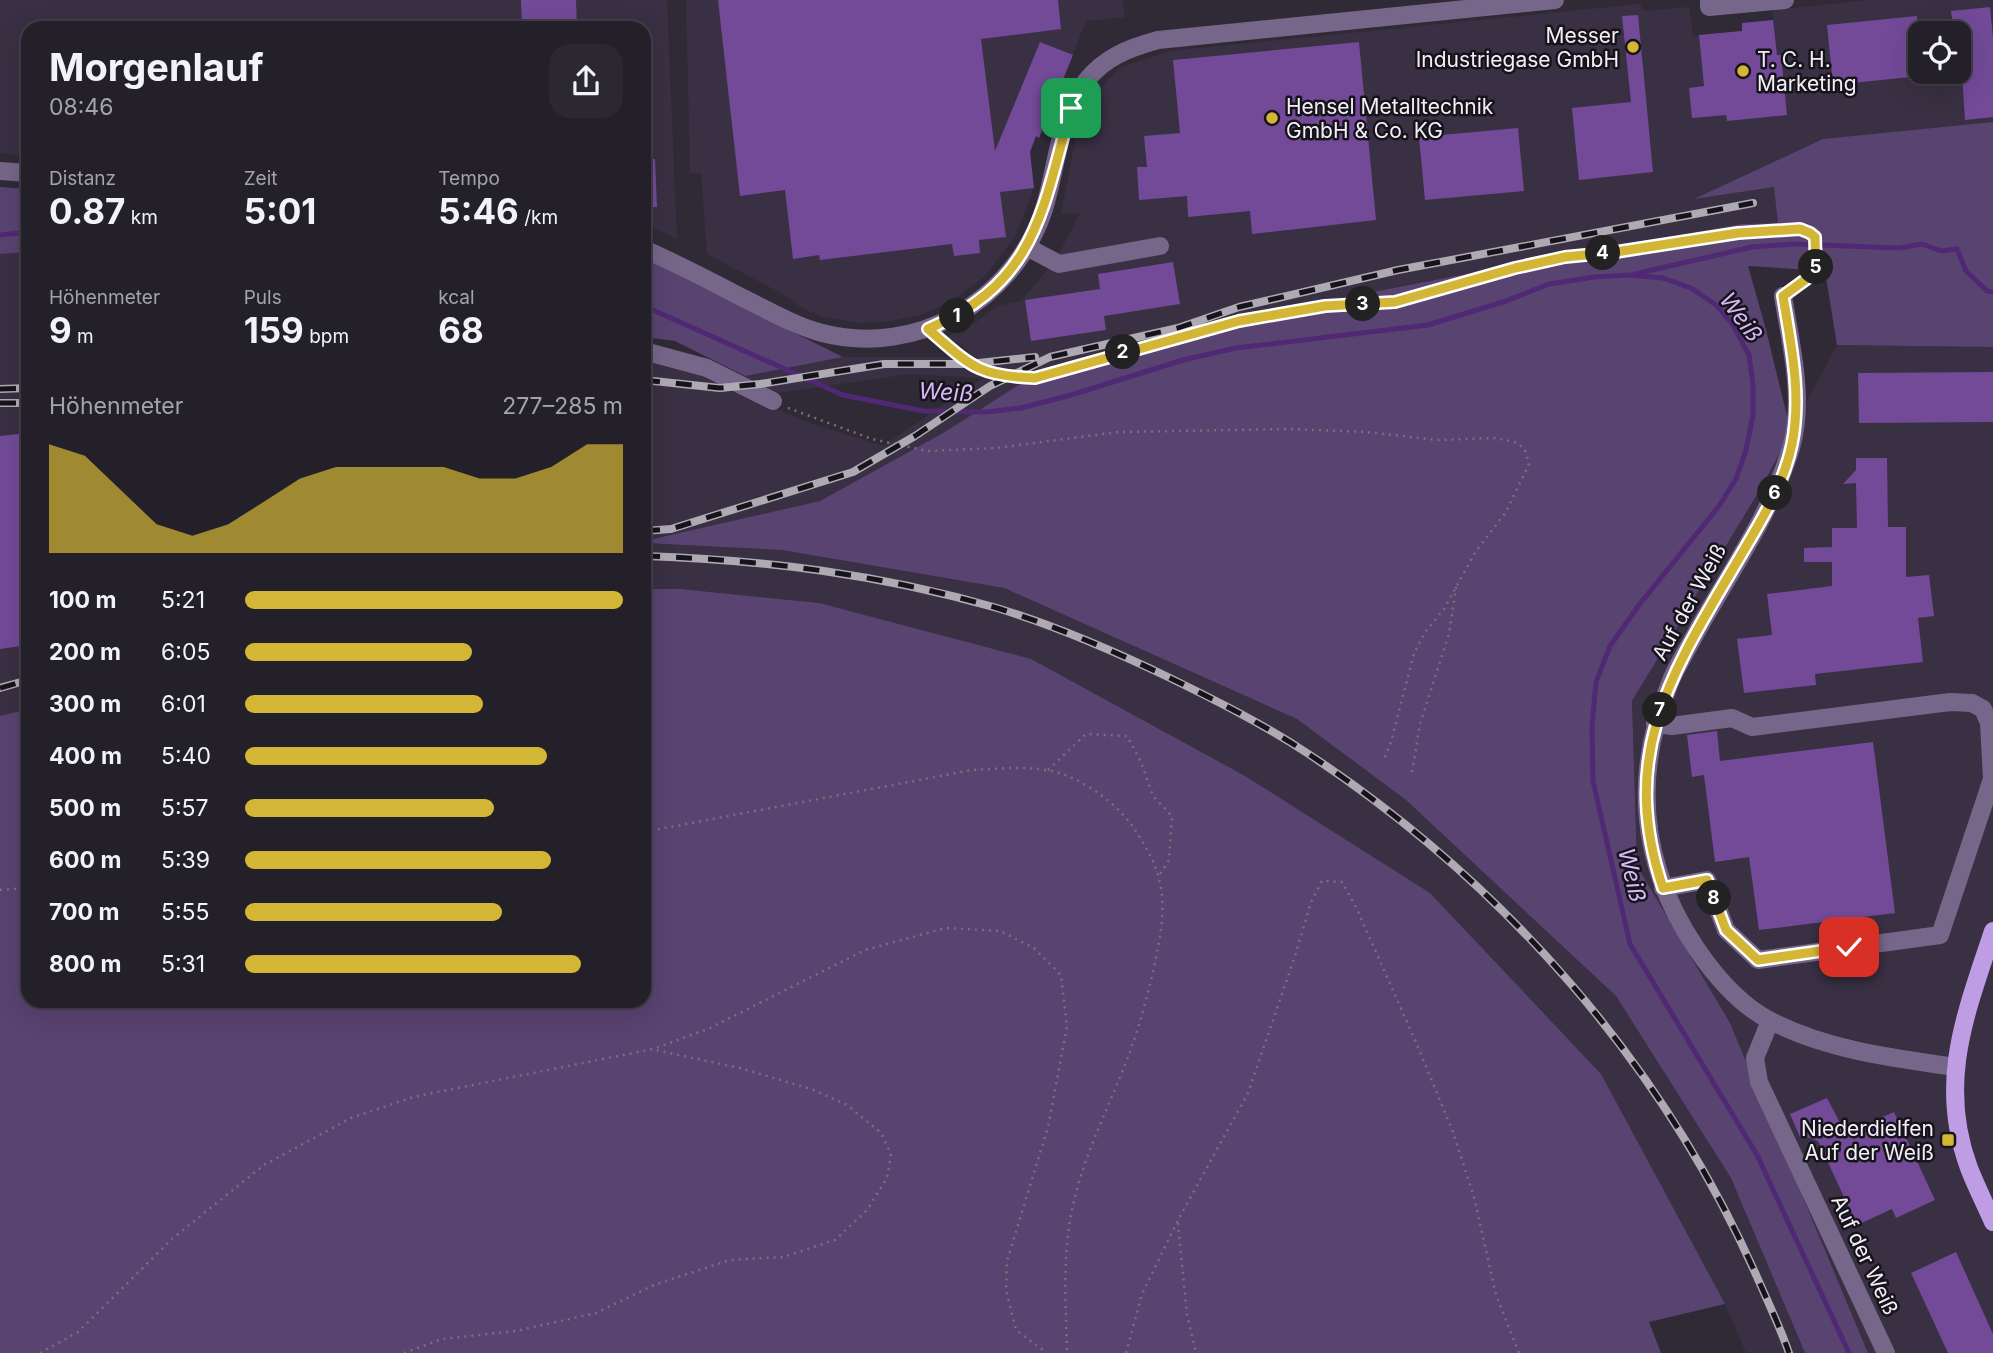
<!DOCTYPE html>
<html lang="de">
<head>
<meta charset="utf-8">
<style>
	body { margin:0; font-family:Inter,sans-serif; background:#2c2831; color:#f1f3f6; height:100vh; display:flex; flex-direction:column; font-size:26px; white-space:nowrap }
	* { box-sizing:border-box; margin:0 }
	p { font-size:23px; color:#a3a3a8 }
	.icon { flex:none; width:38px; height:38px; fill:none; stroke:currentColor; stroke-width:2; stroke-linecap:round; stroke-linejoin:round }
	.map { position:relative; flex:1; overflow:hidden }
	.drawer { position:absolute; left:21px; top:21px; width:630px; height:987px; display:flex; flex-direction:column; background:#242029; border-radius:21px; box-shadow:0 7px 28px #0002,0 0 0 2px #413e46 }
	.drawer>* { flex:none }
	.buttons { position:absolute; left:1908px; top:21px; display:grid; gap:14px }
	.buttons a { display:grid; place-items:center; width:63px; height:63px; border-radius:14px; background:#242029; box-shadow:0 7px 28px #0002,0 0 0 2px #413e46; font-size:35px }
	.pin { position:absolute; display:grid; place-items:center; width:60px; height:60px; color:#fff; margin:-30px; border-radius:14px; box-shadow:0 4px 10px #0006 }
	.km { position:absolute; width:35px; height:35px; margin:-18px; border-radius:50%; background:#222; color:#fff; font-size:19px; line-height:35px; text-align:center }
	.round { display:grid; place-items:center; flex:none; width:74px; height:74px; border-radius:21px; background:#2c2831 }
	.headline { display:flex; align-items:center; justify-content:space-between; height:119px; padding:0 28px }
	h1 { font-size:38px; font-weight:700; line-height:52px }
	.figures { display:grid; grid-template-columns:repeat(3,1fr); gap:10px; height:119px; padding:7px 28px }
	.figures div { display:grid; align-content:center }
	.figures b { font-size:35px; font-weight:700 }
	.figures small { font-size:19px; font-weight:400 }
	.figures p { font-size:19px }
	.chart { height:196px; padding:14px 28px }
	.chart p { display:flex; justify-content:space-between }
	.chart svg { width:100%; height:126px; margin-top:7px; fill:#d3b635; opacity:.7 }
	ul { padding:0 28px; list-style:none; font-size:23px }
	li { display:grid; grid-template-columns:112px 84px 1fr; align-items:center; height:52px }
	li i { height:18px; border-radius:9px; background:#d3b635 }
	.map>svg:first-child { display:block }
</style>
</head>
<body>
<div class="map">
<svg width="1993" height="1353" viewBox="0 0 1993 1353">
	<rect width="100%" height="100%" fill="#302a37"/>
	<path fill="#393043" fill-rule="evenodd" d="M0 0H667L677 239 644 224V28H28V156L0 153Z
		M686 0H1123L1125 17 1086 21 1039 138 1036 137 1029 149 1034 188 1015 237 984 277 951 302 920 315 887 322 859 323 820 316 800 307 792 299 707 254 701 173H690Z
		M1870 0H1993V122L1928 129 1697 198 1774 187 1779 223 1741 224 1522 263 1276 311 1031 377 943 433 820 501 644 541V354L720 378 843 357H972L966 349 947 337 975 323 997 306 1021 301 1055 261 1080 213 1061 214 1076 136 1090 99 1119 68 1170 51 1640 4 1644 11 1689 7 1693 36 1742 31V23L1773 20V10ZM1920 33H1958V72H1920ZM910 374 983 378 883 446 815 425 749 397Z
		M28 252V709L0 716V254Z
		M1837 345 1993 347V1353H1868L1730 1023 1637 866 1632 701 1761 488Z
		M644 543 782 550 1004 588 1297 719 1406 800 1616 996 1731 1178 1805 1353H1746L1725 1304 819 603 681 589H644Z"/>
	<path fill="#594371" d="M1993 122V347L1837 345 1825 271 1748 266 1765 326 1791 432 1761 488 1632 701 1637 866 1730 1023 1868 1353H1805L1731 1178 1616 996 1406 800 1297 719 1004 588 782 550 644 543V541L820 501 943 433 1031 377 1276 311 1522 263 1741 224 1778 223 1774 187 1694 199 1823 139Z
		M0 187 28 189V252L0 254Z
		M644 258 843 357 745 376 675 341 644 337Z
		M644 589H681L819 603 1031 659 1245 776 1430 893 1601 1074 1725 1304 1649 1322 1661 1353H0V716L28 709V1001H644Z"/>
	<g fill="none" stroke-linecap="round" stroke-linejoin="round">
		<path stroke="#512874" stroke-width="5" d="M0 235 28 232
			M1635 274 1752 247 1795 244 1899 248 1922 244 1941 251 1957 249 1966 271 1987 291 1993 292
			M644 306 843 395 924 411 986 412 1021 408 1071 395 1183 360 1236 348 1428 325 1506 301 1549 284 1594 277 1629 275 1663 278 1691 288 1716 305 1733 325 1749 355 1753 385V415L1746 450 1736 479 1719 506 1639 605 1610 646 1596 682 1592 726 1593 781 1630 944 1757 1155 1849 1353"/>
	</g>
	<path fill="#724a98" d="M521 0H576L577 28H522Z
		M718 0H1058L1061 29 981 39 995 151 1040 42 1073 55 1039 138 1036 136 1030 152 1034 188 1000 192 1006 237 979 240 980 253 954 256 952 244 820 260 819 255 793 259 785 190 740 196Z
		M1990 7 1993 38V117L1965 120 1962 74 1958 75V33H1954L1951 11Z
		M1638 15 1653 172 1579 180 1572 108 1631 102 1622 16Z
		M1917 16 1920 76 1833 85 1827 25Z
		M1773 20 1777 55H1781L1787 115 1727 121 1726 115 1692 118 1689 88 1704 86 1699 35 1742 31V23Z
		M1359 42 1376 220 1252 234 1250 211 1188 217 1187 196 1139 200 1137 167H1147L1144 136 1180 133 1173 60Z
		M1518 128 1524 191 1425 200 1419 137Z
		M644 159H655L657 207H644Z
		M1173 262 1180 304 1104 316 1106 330 1031 341 1025 300 1100 289 1098 274Z
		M1993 372V422L1859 423 1858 373Z
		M28 433V645L0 649V436Z
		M1856 458H1887L1888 527H1906V577L1929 575 1934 616 1918 618 1923 662 1815 674 1816 685 1744 693 1737 639 1772 635 1767 594 1832 586V562H1804V548L1832 547V528H1857L1856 483 1843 484 1856 470Z
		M1717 731 1720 761 1873 742 1895 913 1759 930 1749 857 1715 862 1704 775 1692 777 1687 735Z
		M1827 1098 1846 1134 1894 1112 1935 1200 1896 1218 1892 1209 1857 1225 1818 1141 1804 1136 1800 1137 1790 1114Z
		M1956 1252 1993 1334V1353H1948L1911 1273Z"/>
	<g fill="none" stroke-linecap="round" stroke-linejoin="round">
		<path stroke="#76717c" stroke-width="2.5" stroke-dasharray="2 5" stroke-linecap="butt" d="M941 340C977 371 987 376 1036 378L1239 321 1325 306 1395 302 1515 268 1565 257 1616 252 1738 233 1800 229 1810 233 1815 237 1816 272 1796 286
			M788 408 872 439 928 451 996 448 1118 432 1289 429 1366 432 1437 440 1496 438 1518 443 1525 450 1529 464 1506 512 1476 551 1444 609 1426 631 1414 653 1391 742 1383 762
			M1048 770 1086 734 1127 736 1141 762 1153 796 1172 816 1169 860 1159 876
			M1412 772 1420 724 1449 634 1456 587
			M644 832 972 770C996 769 1022 766 1046 770 1077 774 1116 802 1133 827 1144 843 1155 861 1159 879 1166 905 1161 932 1156 958 1150 986 1143 1013 1134 1040 1115 1097 1084 1150 1072 1210 1062 1257 1066 1306 1067 1353
			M0 890 28 888
			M1178 1223 1187 1315 1196 1353
			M40 1353 78 1332 173 1238 264 1165 351 1118 413 1097 653 1049 708 1029 865 950 946 928 1000 931 1034 948 1061 975 1067 1027 1048 1127 1007 1261 1006 1290 1016 1330 1047 1353
			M404 1353 442 1339 516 1331 596 1313 654 1285 730 1260 783 1257 835 1240 867 1210 887 1178 891 1154 881 1133 847 1105 811 1089 740 1068 655 1050
			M1126 1353 1142 1294 1178 1220 1248 1093 1295 956 1311 902 1322 881 1342 882 1356 907 1415 1040 1453 1132 1474 1197 1496 1295 1519 1353"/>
		<path stroke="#766689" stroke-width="18" d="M1709 0V7L1785 0
			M0 171 28 173
			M1027 247 1059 264 1160 246
			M644 249C680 265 714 283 749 301 773 313 796 326 822 333 916 357 1012 302 1043 212 1057 170 1058 117 1086 81 1105 57 1129 48 1158 40L1555 0
			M1783 296C1791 346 1805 399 1791 448 1771 514 1730 572 1697 631 1689 647 1679 662 1672 678 1632 772 1639 863 1696 948 1715 976 1741 1006 1771 1021 1827 1050 1893 1058 1955 1067
			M644 351 707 368 773 401
			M1655 724 1672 726 1732 718 1752 727 1950 702 1972 703 1983 709 1989 723 1992 779 1940 935 1758 960 1726 930 1707 880 1663 888
			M1770 1021 1755 1058 1759 1082 1886 1353"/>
		<path stroke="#bf9de5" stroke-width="18" d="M1993 931C1966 1013 1937 1082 1969 1168 1976 1186 1985 1204 1993 1222"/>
		<defs>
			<path id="rail" d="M644 380 720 388 760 384 884 364H969L1035 357
				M0 389 28 388
				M0 403H28
				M644 531 671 529 853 472 915 436 990 386 1050 357 1178 328 1239 307 1398 270 1753 203
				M644 556C766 560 879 574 997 608 1056 626 1114 651 1170 678 1217 701 1263 724 1307 753 1503 882 1662 1062 1757 1277 1768 1302 1780 1327 1789 1353
				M0 688 28 680"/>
		</defs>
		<use href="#rail" stroke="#aeaab4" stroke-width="8"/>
		<use href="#rail" stroke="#16141a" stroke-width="5" stroke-dasharray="16" stroke-linecap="butt"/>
	</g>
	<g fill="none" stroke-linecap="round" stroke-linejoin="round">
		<defs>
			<path id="route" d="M1071 108C1042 211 1037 282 928 329 971 366 977 376 1035 378L1239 321 1325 306 1395 302 1515 268 1565 257 1616 252 1738 233 1800 229 1810 233 1815 237 1816 272 1783 296C1791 346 1802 394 1792 444 1784 484 1761 521 1741 555 1674 669 1617 751 1663 888L1707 880 1726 930 1758 960 1849 947"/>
		</defs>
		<use href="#route" stroke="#fff" stroke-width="14"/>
		<use href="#route" stroke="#d3b635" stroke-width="9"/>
	</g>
	<g fill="#d3b635" stroke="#16141a" stroke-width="2.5">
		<circle cx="1633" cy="47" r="7"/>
		<circle cx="1743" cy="71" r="7"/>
		<circle cx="1272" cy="118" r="7"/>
		<rect x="1941" y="1133" width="14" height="14" rx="3.5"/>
	</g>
	<g text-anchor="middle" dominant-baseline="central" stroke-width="5" stroke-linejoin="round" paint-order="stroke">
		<g font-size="21" fill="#f3eff8" stroke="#16141a" text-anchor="end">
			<text x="1619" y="35">Messer<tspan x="1619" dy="24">Industriegase GmbH</tspan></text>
			<text x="1757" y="59" text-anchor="start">T. C. H.<tspan x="1757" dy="24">Marketing</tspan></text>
			<text x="1286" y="106" text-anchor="start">Hensel Metalltechnik<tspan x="1286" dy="24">GmbH &amp; Co. KG</tspan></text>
			<text x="1934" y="1128">Niederdielfen<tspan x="1934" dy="24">Auf der Weiß</tspan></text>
		</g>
		<g font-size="21" fill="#f3eff8" stroke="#16141a">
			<text transform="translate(1689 602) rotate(-61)">Auf der Weiß</text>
			<text transform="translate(1865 1255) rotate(65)">Auf der Weiß</text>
		</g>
		<g font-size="23" font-style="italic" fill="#d7b9fa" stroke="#16141a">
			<text transform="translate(1741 317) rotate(54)">Weiß</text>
			<text transform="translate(946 392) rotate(3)">Weiß</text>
			<text transform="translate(1632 875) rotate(77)">Weiß</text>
		</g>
	</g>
</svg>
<div class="buttons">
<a><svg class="icon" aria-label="locate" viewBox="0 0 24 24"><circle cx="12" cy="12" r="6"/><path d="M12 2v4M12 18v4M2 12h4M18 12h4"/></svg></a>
</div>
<div class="pin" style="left:1071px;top:108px;background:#1e9e55"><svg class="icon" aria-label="arrive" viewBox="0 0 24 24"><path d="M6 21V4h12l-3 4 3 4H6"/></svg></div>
<div class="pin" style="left:1849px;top:947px;background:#d93025"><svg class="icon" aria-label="check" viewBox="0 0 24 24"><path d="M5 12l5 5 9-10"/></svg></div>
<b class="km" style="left:957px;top:316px">1</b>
<b class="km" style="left:1123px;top:352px">2</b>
<b class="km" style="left:1363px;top:304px">3</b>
<b class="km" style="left:1603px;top:253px">4</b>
<b class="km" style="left:1816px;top:267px">5</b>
<b class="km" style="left:1775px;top:493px">6</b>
<b class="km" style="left:1660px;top:710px">7</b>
<b class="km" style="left:1714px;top:898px">8</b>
<section class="drawer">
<div class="headline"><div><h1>Morgenlauf</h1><p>08:46</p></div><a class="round"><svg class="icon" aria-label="share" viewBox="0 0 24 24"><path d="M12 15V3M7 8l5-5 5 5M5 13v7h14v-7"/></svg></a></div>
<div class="figures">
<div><p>Distanz</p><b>0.87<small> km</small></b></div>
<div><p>Zeit</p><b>5:01</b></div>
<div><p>Tempo</p><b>5:46<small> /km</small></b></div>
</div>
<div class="figures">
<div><p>Höhenmeter</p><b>9<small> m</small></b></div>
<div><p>Puls</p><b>159<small> bpm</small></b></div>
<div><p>kcal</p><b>68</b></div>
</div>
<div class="chart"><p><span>Höhenmeter</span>277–285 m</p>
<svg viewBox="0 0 160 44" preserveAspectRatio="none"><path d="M0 44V6L10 10L20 22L30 34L40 38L50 34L60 26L70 18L80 14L90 14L100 14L110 14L120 18L130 18L140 14L150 6L160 6V44z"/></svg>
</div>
<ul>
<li><b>100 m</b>5:21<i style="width:100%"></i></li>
<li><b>200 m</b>6:05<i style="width:60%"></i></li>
<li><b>300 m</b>6:01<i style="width:63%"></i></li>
<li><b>400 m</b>5:40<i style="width:80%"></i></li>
<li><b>500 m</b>5:57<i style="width:66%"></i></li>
<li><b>600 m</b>5:39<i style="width:81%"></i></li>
<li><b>700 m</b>5:55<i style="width:68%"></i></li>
<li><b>800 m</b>5:31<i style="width:89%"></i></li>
</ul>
</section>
</div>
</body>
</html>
